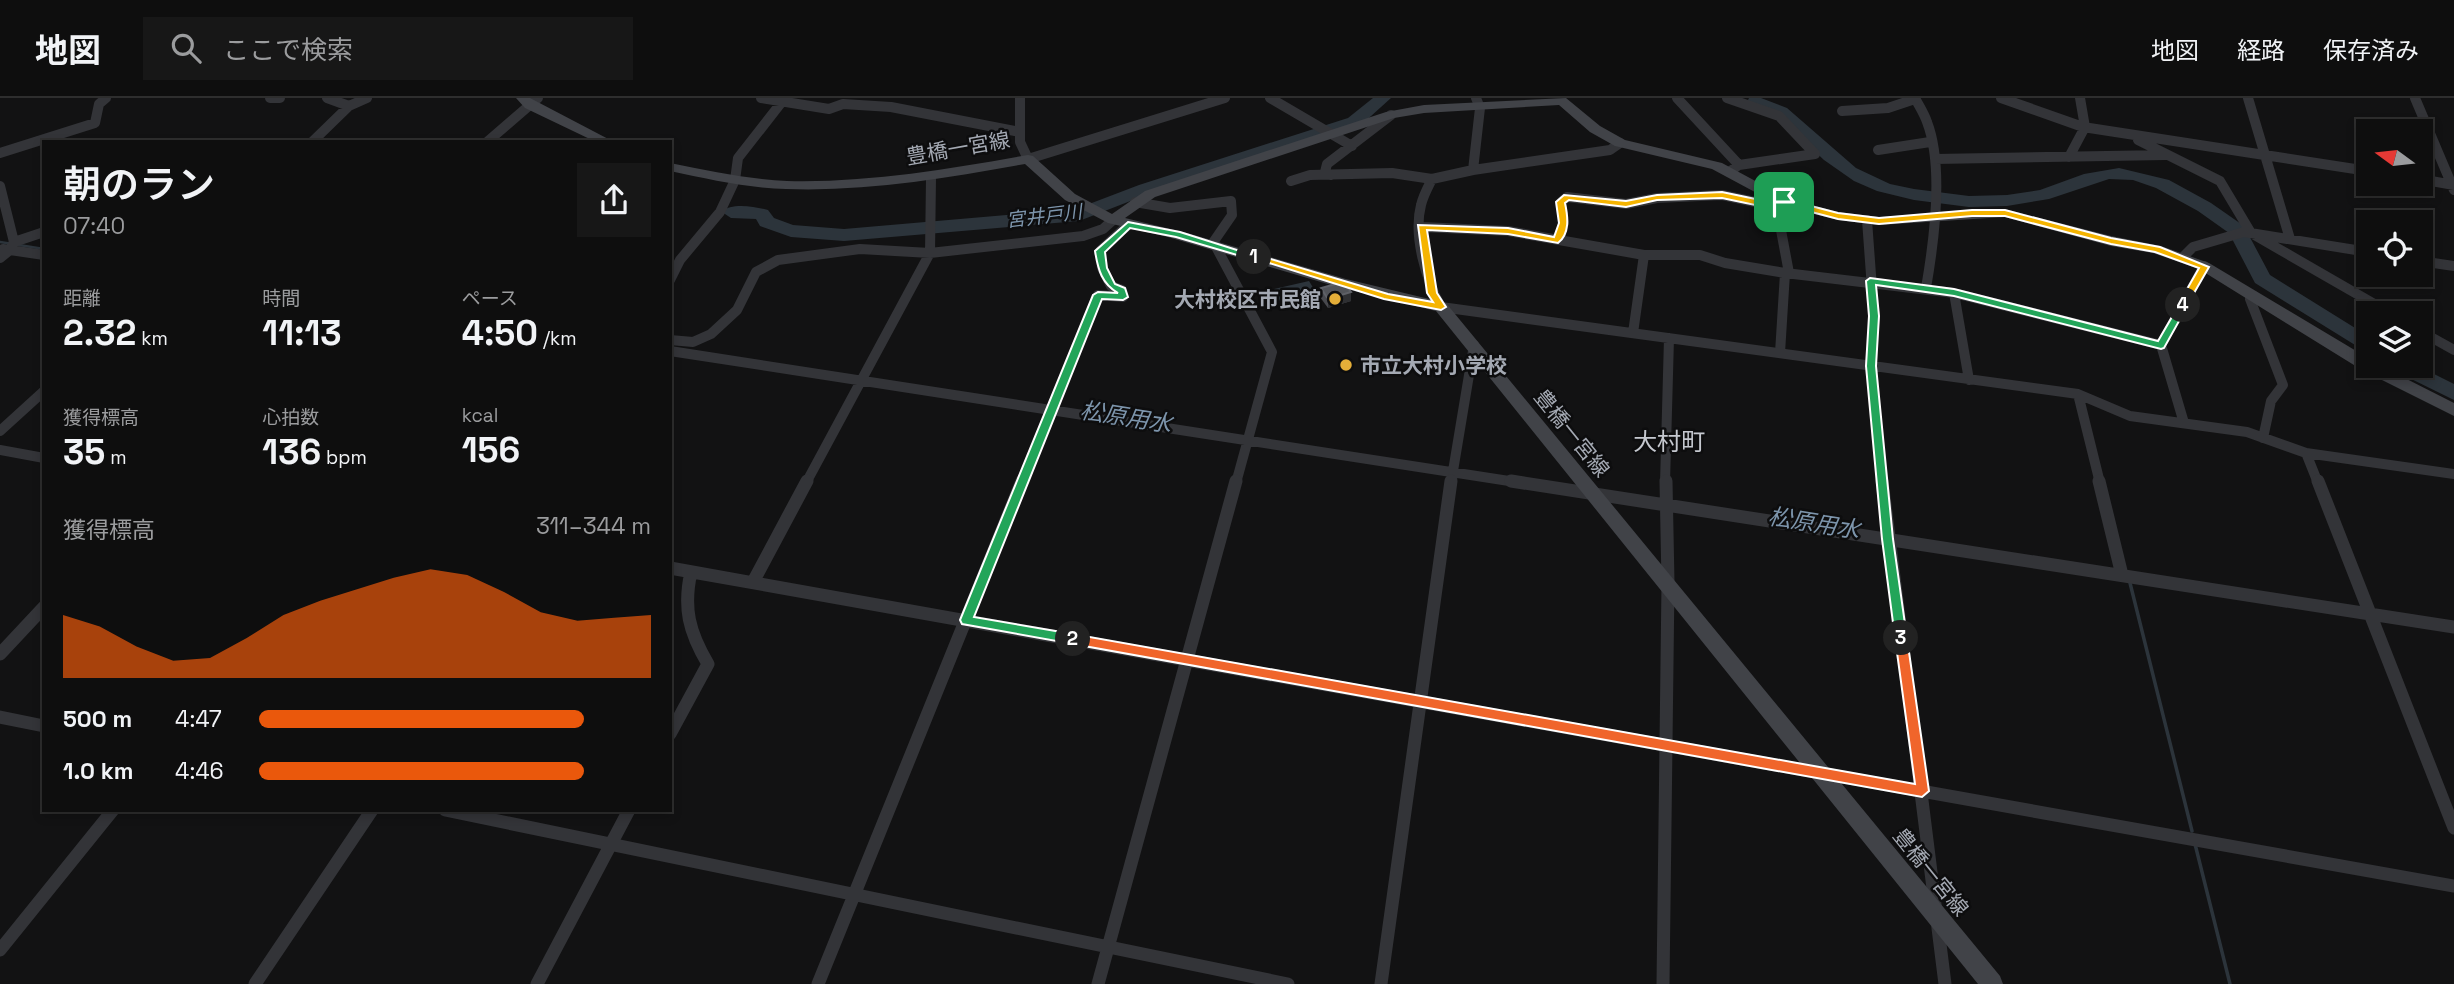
<!DOCTYPE html>
<html lang="ja">
<head>
<meta charset="utf-8">
<style>
	body { margin:0; font-family:"Space Grotesk","Noto Sans JP",sans-serif; background:#171717; color:#f1f3f6; height:100vh; display:flex; flex-direction:column; font-size:26px; white-space:nowrap }
	* { box-sizing:border-box; margin:0 }
	p { font-size:23px; color:#9b9c9e }
	.icon { flex:none; width:38px; height:38px; fill:none; stroke:currentColor; stroke-width:2; stroke-linecap:round; stroke-linejoin:round }
	.map { position:relative; flex:1; overflow:hidden }
	.details { position:absolute; left:42px; top:42px; width:630px; height:672px; display:flex; flex-direction:column; background:#0e0e0e; border-radius:0px; box-shadow:0 4px 10px #0003,0 0 0 2px #2e2e2e }
	.details>* { flex:none }
	.needle { width:46px; rotate:285deg }
	.tools { position:absolute; left:2356px; top:21px; display:grid; gap:14px }
	.tools a { display:grid; place-items:center; width:77px; height:77px; border-radius:0px; background:#0e0e0e; box-shadow:0 4px 10px #0003,0 0 0 2px #2e2e2e; font-size:35px }
	.pin { position:absolute; display:grid; place-items:center; width:60px; height:60px; color:#fff; margin:-30px; border-radius:14px; box-shadow:0 4px 10px #0006 }
	.km { position:absolute; width:35px; height:35px; margin:-18px; border-radius:50%; background:#222; color:#fff; font-size:19px; line-height:35px; text-align:center }
	.round { display:grid; place-items:center; flex:none; width:74px; height:74px; border-radius:0px; background:#171717 }
	.headline { display:flex; align-items:center; justify-content:space-between; height:119px; padding:0 21px }
	h1 { font-size:38px; font-weight:600; line-height:52px }
	.figures { display:grid; grid-template-columns:repeat(3,1fr); gap:10px; height:119px; padding:7px 21px }
	.figures div { display:grid; align-content:center }
	.figures b { font-size:35px; font-weight:600 }
	.figures small { font-size:19px; font-weight:400 }
	.figures p { font-size:19px }
	.chart { height:196px; padding:14px 21px }
	.chart p { display:flex; justify-content:space-between }
	.chart svg { width:100%; height:126px; margin-top:7px; fill:#ea580c; opacity:.7 }
	ul { padding:0 21px; list-style:none; font-size:23px }
	li { display:grid; grid-template-columns:112px 84px 1fr; align-items:center; height:52px }
	li i { height:18px; border-radius:9px; background:#ea580c }
	header { display:flex; align-items:center; gap:42px; box-sizing:border-box; height:98px; padding:0 35px; background:#0e0e0e; border-bottom:2px solid #2e2e2e }
	header strong { font-size:33px }
	nav { display:flex; gap:38px; margin-inline-start:auto; font-size:24px }
	.search { width:490px; height:63px; background:#171717; display:flex; align-items:center; gap:18px; box-sizing:border-box; padding:0 24px; border-radius:0px; color:#9b9c9e; font-size:26px }
	.map>svg:first-child { display:block }
</style>
</head>
<body>
<header>
<strong>地図</strong>
<div class="search"><svg class="icon" aria-label="search" viewBox="0 0 24 24"><circle cx="10" cy="10" r="6"/><path d="M15 15l6 6"/></svg>ここで検索</div>
<nav><a>地図</a><a>経路</a><a>保存済み</a></nav>
</header>
<div class="map">
<svg width="2454" height="886" viewBox="0 0 2454 886">
	<rect width="100%" height="100%" fill="#121213"/>
	<path fill="#2c343b" d="M1309 183 1317 196 1281 205 1274 191Z"/>
	<g fill="none" stroke-linecap="round" stroke-linejoin="round">
		<path stroke="#2c343b" stroke-width="2.5" d="M0 144 44 151"/>
		<path stroke="#2c343b" stroke-width="3.5" d="M2130 485 2192 733
			M2195 746 2230 886"/>
		<path fill="#2c343b" fill-rule="evenodd" d="M1373 0H1391L1360 28 1151 95 1079 123 844 143 791 139 760 128 756 121 731 120 722 114C731 104 756 109 768 112L774 120 793 127 844 131 1076 111 1139 87 1348 20Z
			M1749 0H1761L1787 10 1856 70 1890 86 1914 91 1969 98 2007 97 2040 92 2084 76 2119 70 2169 82 2211 105 2244 128 2270 177 2368 238V255L2255 185 2229 135 2198 113 2156 90 2133 82 2109 81 2049 101 2007 108 1969 109 1914 102 1877 93 1854 83 1824 62 1779 20 1749 8 1747 4Z
			M2392 268H2418L2454 286V302L2395 273Z"/>
		<path stroke="#333438" stroke-width="10" d="M270 0H280
			M327 0 349 8
			M761 0 829 11 843 6 891 9 1020 34
			M1020 0V44L1028 61 1225 0
			M1270 0 1352 48
			M1677 0 1739 67
			M1727 0 1779 18 1815 56 1739 67 1729 74
			M1915 0C1919 8 1924 15 1927 24 1944 68 1934 144 1926 190
			M2001 0 2083 29 2368 73
			M2248 0 2290 141
			M2415 0 2454 92
			M1842 13 1888 10 1915 1
			M2138 42 2220 83 2251 135 2390 215
			M312 44 349 8 367 0
			M487 44 538 0
			M1878 52 1930 44
			M0 55 95 25 99 6 106 0
			M2069 59 2085 29 2080 0
			M1935 61 2166 57
			M1473 72 1480 10 1476 0
			M1331 77 1325 74 1327 66 1391 17
			M1432 81C1428 89 1423 98 1421 107 1413 138 1426 182 1441 209L2078 296 2130 318 2247 334 2306 355 2454 376
			M2420 81 2454 87
			M1291 83 1310 77 1392 75 1432 81 1473 72 1610 52 1620 45
			M0 88 14 144 10 152 0 160
			M1775 100 1789 175
			M1135 104 1170 110 1231 103 1232 117 1212 146
			M1867 122 1874 218 1871 268 1882 385
			M1422 129 1508 133 1644 157H1700L1725 165 1785 175 1954 195 2161 247
			M1558 142 1564 125 1561 104 1567 99 1626 106 1657 100 1722 97 1774 108
			M14 144 44 134
			M1215 147 1272 254 1236 385
			M3 151 44 157
			M2183 159 2193 149 2244 134 2368 154
			M2420 163 2454 168
			M670 182 680 162 720 114 735 82 738 60 781 5
			M1954 195 1969 282
			M2254 198 2250 201 2283 287 2271 303 2263 340
			M2420 233 2454 252
			M1633 235 1644 157
			M670 242 693 244 711 236 737 212 756 174 778 162 860 151 930 155 1083 138 1103 131 1113 122
			M670 253 1522 385
			M1780 255 1785 175
			M2078 296 2100 385
			M2184 325 2161 247 2204 168
			M0 333 44 293
			M0 352 44 360
			M2306 355 2318 385
			M806 385 930 155 931 80
			M1022 385 1098 197 1123 199 1122 192 1111 188 1102 170 1100 153 1128 127
			M1451 385 1474 247
			M1665 385 1669 240"/>
		<path stroke="#333438" stroke-width="13" d="M1511 383 2454 529
			M1882 383 1945 886
			M2099 383 2122 477
			M2318 383 2454 730
			M670 470 2454 788
			M753 484 807 383
			M0 556 44 509
			M0 619 44 628
			M670 636 708 566C689 534 683 510 691 474
			M445 712 1288 886
			M0 852 113 712
			M255 886 372 712
			M537 886 629 712
			M818 886 1022 383
			M1098 886 1236 383
			M1381 886 1451 383
			M1663 886 1668 485 1666 383"/>
		<path fill="#414348" fill-rule="evenodd" d="M516 0H530L614 44H596L525 10Z
			M1566 0 1600 28 1625 42 1722 65 1789 101 1838 114 1879 119 2005 111 2111 138 2161 148 2209 165 2368 260V268H2381L2454 305V318L2362 272 2199 171 2153 155 2111 148 2005 119 1879 127 1838 122 1779 107 1712 71 1615 48 1590 34 1559 7 1424 15 1394 20 1155 99 1125 120 1187 135 1346 181 1446 205 2000 878 2003 886H1978L1436 213 1338 189 1168 139 1108 125 1065 102 1025 66C947 80 866 94 786 91 747 90 708 81 670 73V65C709 73 748 81 787 83 868 85 949 71 1028 57L1033 58 1075 96 1112 116 1145 93 1386 14 1424 7Z"/>
	</g>
	<path fill="#48494e" d="M1321 190 1351 194V203L1328 210 1320 199Z"/>
	<path fill="#2e2f32" d="M1351 194V203L1328 210V201Z"/>
	<path fill="#525459" stroke="#5f6167" stroke-width="2" d="M1343 184 1351 194 1328 201 1321 190Z"/>
	<path fill="#f5b400" stroke="#fff" stroke-width="2" d="M1722 94 1770 104V100L1775 97 1789 104 1784 107 1779 105 1774 111 1722 100 1657 102 1626 109 1569 102 1565 105C1568 119 1570 136 1558 145L1508 136 1427 132 1437 195 1446 209 1441 212 1384 201 1250 159 1254 156 1388 196 1433 204 1427 195 1418 127 1508 130 1554 139 1559 125 1556 104 1564 97 1626 103 1657 97Z"/>
	<path fill="#22a559" stroke="#fff" stroke-width="2" d="M1128 124 1180 134 1259 159 1254 162 1176 139 1130 130 1105 154 1107 170 1115 186 1125 190 1128 199 1123 202 1102 201 974 519 1073 536 1079 541 1073 546 962 526 960 522 1093 197 1098 194 1118 195C1102 186 1098 172 1095 153Z"/>
	<path fill="#f0652b" stroke="#fff" stroke-width="2" d="M1901 535 1907 540 1929 693 1922 699 1073 546 1067 541 1073 536 1915 686 1895 540Z"/>
	<path fill="#22a559" stroke="#fff" stroke-width="2" d="M1870 180 1954 191 2158 243 2180 205 2188 207 2164 250 2161 251 1954 198 1876 187 1879 218 1876 268 1893 441 1907 540 1901 545 1895 540 1882 441 1866 268 1869 218 1866 183Z"/>
	<path fill="#f5b400" stroke="#fff" stroke-width="2" d="M1784 101 1838 115 1879 120 1972 112H2005L2111 140 2160 149 2209 169 2186 209 2183 210 2178 207 2199 170 2155 154 2111 146 2005 118H1972L1879 126 1838 121 1781 106V102Z"/>
	<g fill="#e4ae39" stroke="#0d0d0e" stroke-width="2.5">
		<circle cx="1335" cy="201" r="7"/>
		<circle cx="1346" cy="267" r="7"/>
	</g>
	<g text-anchor="middle" dominant-baseline="central" stroke-width="5" stroke-linejoin="round" paint-order="stroke">
		<g font-size="19" font-style="italic" fill="#7d95ac" stroke="#0d0d0e">
			<text transform="translate(1044 118) rotate(-7)">宮井戸川</text>
		</g>
		<g font-size="21" fill="#a4a9b3" stroke="#0d0d0e">
			<text transform="translate(958 50) rotate(-10)">豊橋一宮線</text>
			<text transform="translate(1572 335) rotate(51)">豊橋一宮線</text>
			<text transform="translate(1931 774) rotate(51)">豊橋一宮線</text>
		</g>
		<g font-size="21" font-weight="bold" fill="#a4a9b3" stroke="#0d0d0e" text-anchor="end">
			<text x="1321" y="201">大村校区市民館</text>
			<text x="1360" y="267" text-anchor="start">市立大村小学校</text>
		</g>
		<g font-size="23" font-style="italic" fill="#7d95ac" stroke="#0d0d0e">
			<text transform="translate(1126 319) rotate(9)">松原用水</text>
			<text transform="translate(1814 425) rotate(9)">松原用水</text>
		</g>
		<g font-size="24" fill="#c5c8cf" stroke="#0d0d0e">
			<text x="1669" y="343">大村町</text>
		</g>
	</g>
</svg>
<div class="tools">
<a><svg class="needle" viewBox="-14 -14 28 28"><path d="M0-13l5 13h-10z" fill="#e53935"/><path d="M0 13l5-13h-10z" fill="#9b9c9e"/></svg></a>
<a><svg class="icon" aria-label="locate" viewBox="0 0 24 24"><circle cx="12" cy="12" r="6"/><path d="M12 2v4M12 18v4M2 12h4M18 12h4"/></svg></a>
<a><svg class="icon" aria-label="layers" viewBox="0 0 24 24"><path d="M12 4l9 5-9 5-9-5zM3 14l9 5 9-5"/></svg></a>
</div>
<div class="pin" style="left:1784px;top:104px;background:#1e9e55"><svg class="icon" aria-label="arrive" viewBox="0 0 24 24"><path d="M6 21V4h12l-3 4 3 4H6"/></svg></div>
<b class="km" style="left:1254px;top:159px">1</b>
<b class="km" style="left:1073px;top:541px">2</b>
<b class="km" style="left:1901px;top:540px">3</b>
<b class="km" style="left:2183px;top:207px">4</b>
<section class="details">
<div class="headline"><div><h1>朝のラン</h1><p>07:40</p></div><a class="round"><svg class="icon" aria-label="share" viewBox="0 0 24 24"><path d="M12 15V3M7 8l5-5 5 5M5 13v7h14v-7"/></svg></a></div>
<div class="figures">
<div><p>距離</p><b>2.32<small> km</small></b></div>
<div><p>時間</p><b>11:13</b></div>
<div><p>ペース</p><b>4:50<small> /km</small></b></div>
</div>
<div class="figures">
<div><p>獲得標高</p><b>35<small> m</small></b></div>
<div><p>心拍数</p><b>136<small> bpm</small></b></div>
<div><p>kcal</p><b>156</b></div>
</div>
<div class="chart"><p><span>獲得標高</span>311–344 m</p>
<svg viewBox="0 0 160 44" preserveAspectRatio="none"><path d="M0 44V22L10 26L20 33L30 38L40 37L50 30L60 22L70 17L80 13L90 9L100 6L110 8L120 14L130 21L140 24L150 23L160 22V44z"/></svg>
</div>
<ul>
<li><b>500 m</b>4:47<i style="width:83%"></i></li>
<li><b>1.0 km</b>4:46<i style="width:83%"></i></li>
</ul>
</section>
</div>
</body>
</html>
